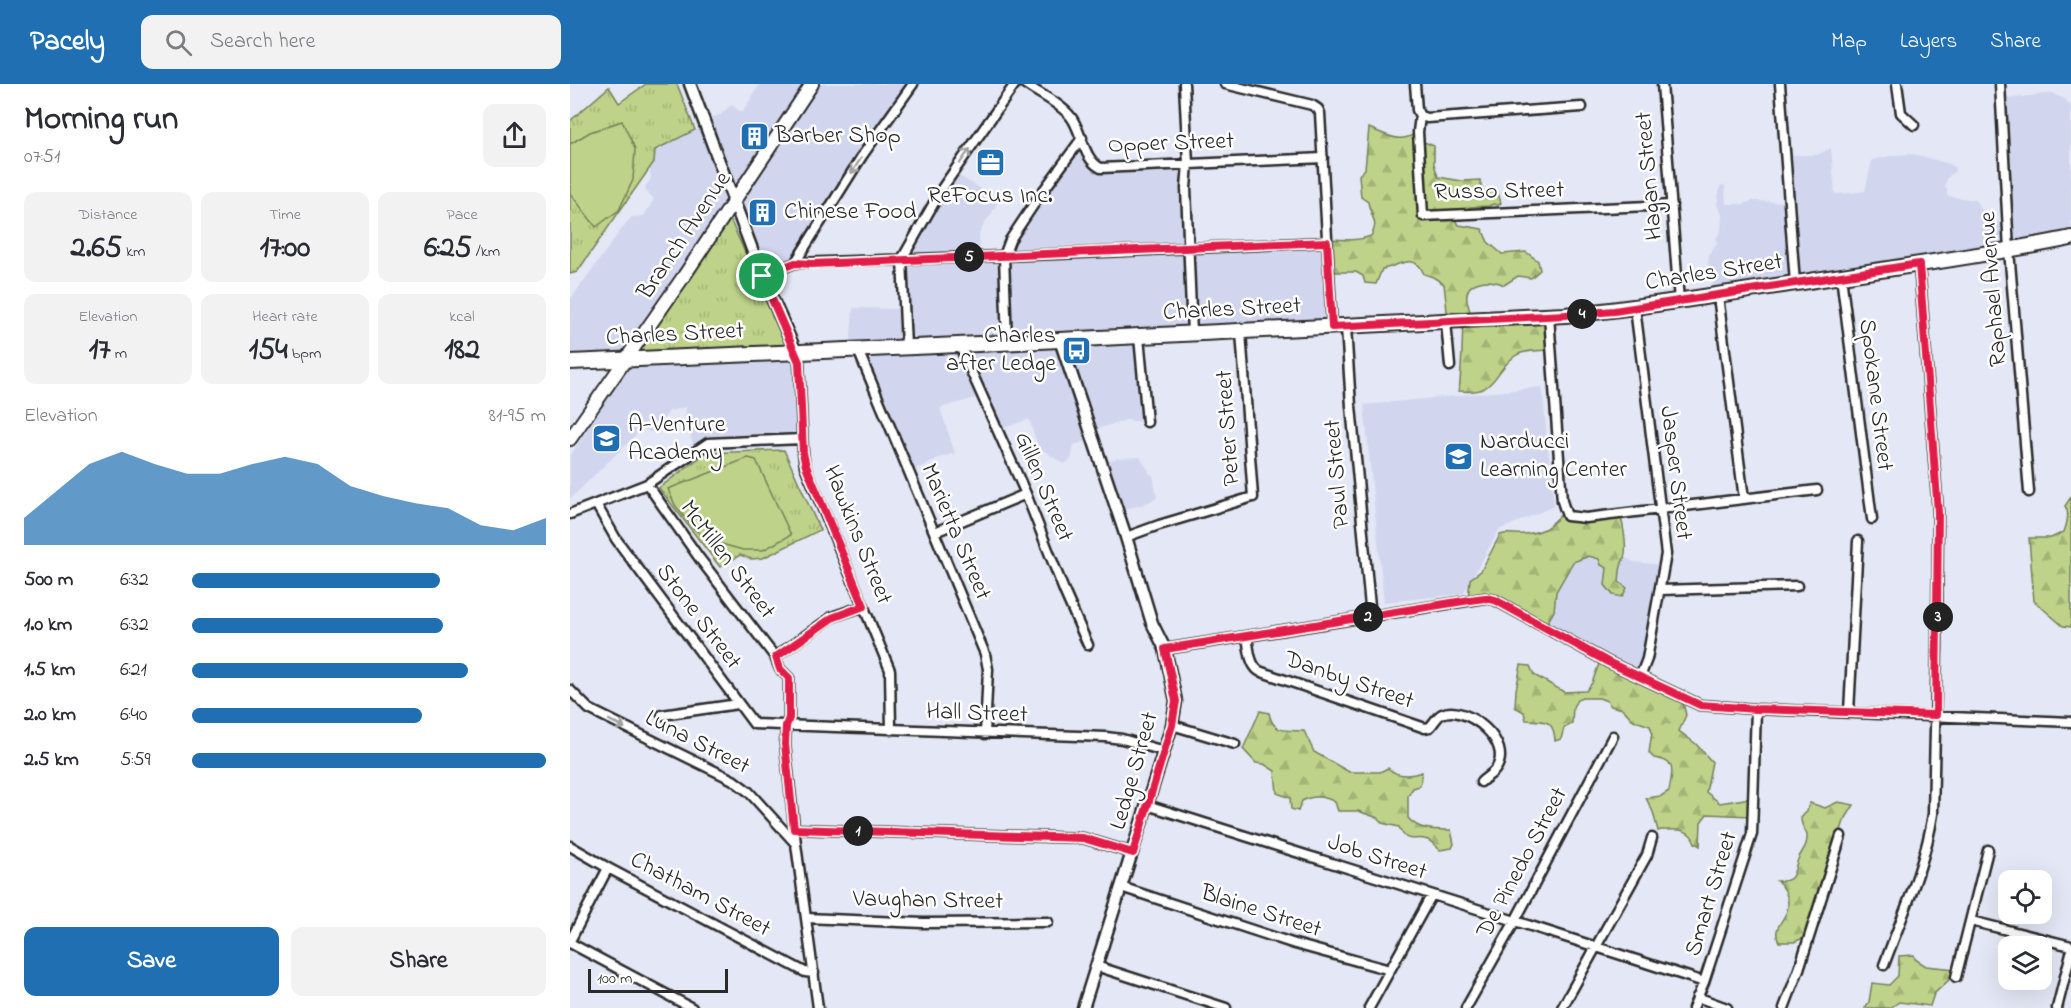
<!DOCTYPE html>
<html lang="en">
<head>
<meta charset="utf-8">
<style>
	body { margin:0; font-family:"Indie Flower",sans-serif; background:#f2f2f3; color:#2b2b33; height:100vh; display:flex; flex-direction:column; font-size:22px; white-space:nowrap }
	* { box-sizing:border-box; margin:0 }
	p { font-size:20px; color:#7c7c81 }
	.icon { flex:none; width:33px; height:33px; fill:none; stroke:currentColor; stroke-width:2; stroke-linecap:round; stroke-linejoin:round }
	.map { position:relative; flex:1; overflow:hidden }
	.details { display:flex; flex-direction:column; background:#fff; width:570px }
	.details>* { flex:none }
	.fabs { position:absolute; left:1428px; top:786px; display:grid; gap:12px }
	.fabs a { display:grid; place-items:center; width:54px; height:54px; border-radius:12px; background:#fff; box-shadow:0 6px 24px #0002; font-size:30px }
	.scale { position:absolute; left:18px; bottom:15px; width:140px; box-sizing:border-box; padding-left:6px; border:3px solid #2b2b2b; border-top:0; font-size:16px; line-height:21px; white-space:nowrap; color:#2b2b2b; -webkit-text-stroke:4px #fff; paint-order:stroke }
	.pin { position:absolute; display:grid; place-items:center; width:51px; height:51px; color:#fff; margin:-26px; border:3px solid #fff; border-radius:50%; box-shadow:0 2px 6px #0007 }
	.km { position:absolute; width:30px; height:30px; margin:-15px; border-radius:50%; background:#222; color:#fff; font-size:16px; line-height:30px; text-align:center }
	.round { display:grid; place-items:center; flex:none; width:63px; height:63px; border-radius:12px; background:#f2f2f3 }
	.overview { display:flex; align-items:center; justify-content:space-between; height:102px; padding:0 24px }
	h1 { font-size:33px; font-weight:800; line-height:45px }
	.metrics { display:grid; grid-template-columns:repeat(3,1fr); gap:9px; height:102px; padding:6px 24px }
	.metrics div { display:grid; align-content:center; border-radius:12px; background:#f2f2f3; text-align:center }
	.metrics b { font-size:30px; font-weight:800 }
	.metrics small { font-size:16px; font-weight:400 }
	.metrics p { font-size:16px }
	.chart { height:168px; padding:12px 24px }
	.chart p { display:flex; justify-content:space-between }
	.chart svg { width:100%; height:108px; margin-top:6px; fill:#1f6fb2; opacity:.7 }
	.primary-button { display:flex; gap:12px; margin-top:auto; padding:12px 24px }
	.primary-button a { flex:1; height:69px; border-radius:12px; background:#1f6fb2; color:#fff; font-size:24px; font-weight:800; line-height:69px; text-align:center }
	.primary-button a+a { background:#f2f2f3; color:#2b2b33 }
	ul { padding:0 24px; list-style:none; font-size:20px }
	li { display:grid; grid-template-columns:96px 72px 1fr; align-items:center; height:45px }
	li i { height:15px; border-radius:8px; background:#1f6fb2 }
	header { display:flex; align-items:center; gap:36px; box-sizing:border-box; height:84px; padding:0 30px; background:#1f6fb2; color:#fff }
	header strong { font-size:28px }
	nav { display:flex; gap:33px; margin-inline-start:auto; font-size:21px }
	.search { width:420px; height:54px; background:#f2f2f3; display:flex; align-items:center; gap:15px; box-sizing:border-box; padding:0 21px; border-radius:12px; color:#7c7c81; font-size:22px }
	main { display:flex; flex:1; min-height:0 }
	.map>svg:first-child { display:block }
</style>
</head>
<body>
<header>
<strong>Pacely</strong>
<div class="search"><svg class="icon" aria-label="search" viewBox="0 0 24 24"><circle cx="10" cy="10" r="6"/><path d="M15 15l6 6"/></svg>Search here</div>
<nav><a>Map</a><a>Layers</a><a>Share</a></nav>
</header>
<main>
<section class="details">
<div class="overview"><div><h1>Morning run</h1><p>07:51</p></div><a class="round"><svg class="icon" aria-label="share" viewBox="0 0 24 24"><path d="M12 15V3M7 8l5-5 5 5M5 13v7h14v-7"/></svg></a></div>
<div class="metrics">
<div><p>Distance</p><b>2.65<small> km</small></b></div>
<div><p>Time</p><b>17:00</b></div>
<div><p>Pace</p><b>6:25<small> /km</small></b></div>
</div>
<div class="metrics">
<div><p>Elevation</p><b>17<small> m</small></b></div>
<div><p>Heart rate</p><b>154<small> bpm</small></b></div>
<div><p>kcal</p><b>182</b></div>
</div>
<div class="chart"><p><span>Elevation</span>81–95 m</p>
<svg viewBox="0 0 160 44" preserveAspectRatio="none"><path d="M0 44V33L10 22L20 11L30 6L40 11L50 15L60 15L70 11L80 8L90 11L100 20L110 24L120 27L130 29L140 36L150 38L160 33V44z"/></svg>
</div>
<ul>
<li><b>500 m</b>6:32<i style="width:70%"></i></li>
<li><b>1.0 km</b>6:32<i style="width:71%"></i></li>
<li><b>1.5 km</b>6:21<i style="width:78%"></i></li>
<li><b>2.0 km</b>6:40<i style="width:65%"></i></li>
<li><b>2.5 km</b>5:59<i style="width:100%"></i></li>
</ul>
<div class="primary-button"><a>Save</a><a>Share</a></div>
</section>
<div class="map">
<svg width="1501" height="924" viewBox="0 0 1501 924">
	<defs>
		<pattern id="forest-firs" width="22" height="20" patternUnits="userSpaceOnUse" patternTransform="scale(1.5)"><rect width="22" height="20" fill="#bed389"/><path d="M5 1l3.5 6h-7zM16 11l3.5 6h-7z" fill="#a3b576"/></pattern>
		<pattern id="park-tufts" width="24" height="20" patternUnits="userSpaceOnUse" patternTransform="scale(1.5)"><rect width="24" height="20" fill="#bed389"/><path d="M3 7l-1-3M5 7V3M7 7l1-3M15 17l-1-3M17 17v-4M19 17l1-3" fill="none" stroke="#a3b576"/></pattern>
	</defs>
	<rect width="100%" height="100%" fill="#e4e7f5"/>
	<filter id="ink" filterUnits="userSpaceOnUse"><feTurbulence type="fractalNoise" baseFrequency=".0167" numOctaves="2"/><feDisplacementMap in="SourceGraphic" scale="12" xChannelSelector="R" yChannelSelector="G"/><feConvolveMatrix kernelMatrix="1 2 1 2 8 2 1 2 1" color-interpolation-filters="sRGB"/></filter>
	<g filter="url(#ink)">
		<path fill="#d1d6ee" d="M190 0H345L294 69 293 82 228 176 222 174 220 177 202 202 161 122 52 275 228 268V354L124 363 115 333 116 323 99 327 86 347 79 348 73 344 0 415V372L37 316 29 310 48 279 0 278V216L56 139 62 133 74 132 84 115 76 107 75 103 81 95 78 71 80 64 132 44V37L150 31 160 22 162 21 172 29Z
			M1482 9 1496 16 1501 23V155L1145 210 1138 179 1139 171 1148 158 1145 156 1151 147 1152 130 1147 121 1150 102 1155 101 1156 120H1174L1182 117 1214 118V71H1247L1261 64 1265 110 1282 109 1295 107 1302 76 1324 71 1343 70 1380 80 1384 83 1385 87 1377 94 1375 102 1377 106V112L1405 116 1422 140 1436 136 1429 16Z
			M508 61 526 83 613 81 620 161 756 158 761 241 572 253 577 338 556 336 523 346 524 355 504 361 501 376 494 380 468 363 459 335 428 346 412 312 370 324 385 369 366 375 356 381 337 388 286 268 280 265 283 224 331 225 329 178 386 90 427 114V119L421 131 415 138 409 151 410 171 432 173 442 155Z
			M972 303 984 422 929 446 893 510 814 518 794 321Z
			M570 373 579 387 578 388 583 391 587 414 572 421 549 426 533 379 548 374Z
			M1019 472 1029 475 1037 484 1052 513 1054 507 1049 498 1050 479 1054 473 1064 478 1092 481 1070 589 974 544 984 527 986 508 1003 478Z"/>
		<path fill="url(#forest-firs)" stroke="#747f5a" stroke-width="1.5" d="M799 44C820 52 832 62 851 45L854 58 864 62V80L868 93 892 97 910 96 912 106 928 109 931 119 928 121 923 120 919 122 900 123 895 129 888 130 886 138 889 141 912 145 918 158 932 170 956 168 968 177 970 186 961 194 948 192 934 201C922 194 894 195 897 216 898 223 901 228 901 235L975 233 978 266C968 267 953 266 945 272 921 290 927 311 889 307 892 283 892 262 893 238L878 236 874 200 863 193 854 190C845 167 827 183 812 185L806 200 795 199 793 192 786 188H759L758 155C775 155 785 158 801 152 810 136 800 134 798 118L791 113 789 91 795 85Z
			M1501 413V543L1493 542 1464 517 1459 454H1481L1494 448C1497 440 1500 429 1495 422Z
			M995 427 1004 431 1050 429C1053 441 1058 463 1054 474 1050 483 1050 487 1049 498L1057 504 1052 513 1043 511 1035 501 1037 484 1031 481 1029 475 1019 472 1003 478 986 508 984 527 974 544 918 515 898 516 900 495 911 487 930 451C938 448 946 451 954 450 977 448 979 442 995 427Z
			M1030 577 1112 615 1116 631 1109 647 1126 660 1142 678 1136 708 1150 719 1181 714 1180 732 1137 730 1131 738 1130 762 1125 759C1120 743 1106 746 1091 746L1088 747 1083 728 1076 714 1091 712 1099 707C1102 688 1108 677 1084 674L1079 669 1082 648 1080 642 1063 636 1053 625 1041 622 1037 617 1029 614H1012L1007 616 1003 623 1002 640 994 644 991 655 985 657C984 635 975 637 956 636L954 628 945 623 946 606 951 581 960 582 964 591 994 608 1016 607 1022 599Z
			M690 627 699 629C703 650 716 646 734 647L744 668 779 688H810L818 684C827 693 840 692 852 688L850 702 843 704 838 712V734C849 747 865 746 881 746L884 760 882 764 870 766C867 763 862 758 858 756 844 751 837 762 829 743L812 739 808 734 788 727H768L765 718C755 712 742 711 732 717L728 727 721 725 720 714 707 709 705 687 694 680 686 679 673 665Z
			M1268 718 1284 721 1274 737 1238 852 1224 858H1209C1202 845 1213 838 1217 827 1220 816 1216 804 1207 797 1228 798 1222 787 1229 773 1233 766 1238 760 1237 751 1235 745 1231 742 1231 734L1237 727 1240 719 1255 724Z
			M1344 871 1345 875 1356 882 1385 885 1383 892 1364 910 1360 922 1329 918 1320 924H1295L1299 918 1302 899 1319 901 1328 892 1329 872Z"/>
		<path fill="url(#park-tufts)" stroke="#747f5a" stroke-width="1.5" d="M76 0H107L125 46 85 66 84 78 7 188 0 190V37L39 3 49 19Z
			M159 133 217 262 65 268Z
			M214 366 250 446 193 474 181 475 170 471 150 483 89 404 136 369Z"/>
		<path fill="#bed389" stroke="#747f5a" stroke-width="1.5" d="M52 37 65 65 63 96 49 126 26 143 0 109V60L20 48Z
			M178 374 186 376 221 451 193 466H173L137 456 122 443 105 421 98 405Z"/>
		<g fill="none" stroke-linecap="round" stroke-linejoin="round">
			<defs>
				<path id="minor" d="M455 0C469 10 490 19 501 33 512 47 513 76 531 84L753 74
					M614 0 618 80 616 104 622 250
					M655 0 742 21 748 25 750 29 762 243
					M845 0 847 26 850 32 848 48 853 132 1102 121
					M1092 0 1109 217
					M1210 0 1225 199
					M1327 0 1331 29 1344 41
					M1430 0 1439 166 1459 408
					M850 32 857 34 1012 23
					M225 179 292 72 343 0
					M192 192 225 179 488 170 757 158
					M1271 192 1302 435
					M1148 212 1174 415
					M1065 224 1096 470 1077 575 1070 593
					M979 232 992 417 997 432 1016 434 1247 406
					M876 238 880 282
					M776 243 781 322 801 533
					M569 253 577 338
					M437 259 434 172 440 156 468 114 512 54
					M389 260 456 410 495 509 518 561
					M336 263 332 175 373 103 445 0
					M288 266 415 570 418 585 415 650
					M226 268 229 277 233 369 235 382 320 586 321 646
					M77 400 130 475 205 573 210 585 219 594V634L216 642 215 660 226 760 248 924
					M26 420 46 455 184 640 536 653 552 655 594 667
					M0 430 77 400 138 359 232 355
					M365 448 456 410
					M556 453 589 441 683 413 671 248
					M1090 506 1227 502
					M677 552C679 563 679 580 689 587L855 644 860 643C864 639 867 632 872 630 895 619 946 659 925 686 922 690 915 694 911 698
					M595 565 915 514 925 516 1038 578 1130 621 1186 625 1501 638
					M205 573 262 533 294 522
					M0 606 19 625 163 696 179 708 226 760
					M1279 628 1288 457
					M92 631 168 620
					M602 641 665 660
					M577 721C763 780 949 837 1134 898
					M224 745 513 754 563 769
					M0 762 38 784 235 888 244 889
					M551 803 725 860 820 886
					M236 834 353 839 478 838
					M1401 837 1501 862
					M0 857 38 784
					M0 859 122 924
					M1314 881C1332 832 1355 782 1363 730L1367 563 1368 428 1349 180
					M526 882 656 924
					M1386 893 1418 766
					M1127 913 1157 924
					M799 924 861 812
					M896 924 945 837 1043 652
					M992 924 1077 771 1082 754
					M1123 924 1134 898 1182 750 1186 625
					M1214 924 1229 885 1271 752
					M1487 924 1501 869"/>
				<path id="tertiary" d="M120 0 192 192 226 268
					M490 256 556 453 582 539 595 565 606 617 602 641 513 924"/>
				<path id="secondary" d="M0 355 114 192 242 0"/>
				<path id="primary" d="M0 278 367 262 995 231C1073 224 1149 210 1226 199 1318 184 1410 173 1501 154"/>
			</defs>
			<use href="#minor" stroke="#2b2b2b" stroke-width="13"/>
			<use href="#tertiary" stroke="#2b2b2b" stroke-width="15"/>
			<use href="#secondary" stroke="#2b2b2b" stroke-width="16"/>
			<use href="#primary" stroke="#2b2b2b" stroke-width="18"/>
			<use href="#minor" stroke="#fff" stroke-width="8"/>
			<use href="#tertiary" stroke="#fff" stroke-width="10"/>
			<use href="#secondary" stroke="#fff" stroke-width="12"/>
			<use href="#primary" stroke="#fff" stroke-width="14"/>
		</g>
		<defs><path id="oneway-shaft" d="M-6 0H5M1.5-3L5.5 0L1.5 3" fill="none" stroke-width="1.6" stroke-linecap="round" stroke-linejoin="round" transform="scale(1.5)"/></defs>
		<g stroke="#a0a0a0">
			<use href="#oneway-shaft" transform="translate(395 72) rotate(-55)"/>
			<use href="#oneway-shaft" transform="translate(286 82) rotate(123)"/>
			<use href="#oneway-shaft" transform="translate(47 640) rotate(27)"/>
		</g>
	</g>
	<g fill="none" stroke-linecap="round" stroke-linejoin="round" filter="url(#ink)">
		<defs>
			<path id="route" d="M757 158 762 243 995 231 1044 227 1349 180 1368 428 1366 631 1186 625 1130 621 1038 578 925 516 915 514 900 516 595 565 606 617 602 641 563 769 513 754 224 745 215 660 216 642 219 634V594L210 585 206 573 262 534 294 522 236 382 233 369 229 278 192 192 225 179 242 180Z"/>
		</defs>
		<use href="#route" stroke="#fff" stroke-width="12"/>
		<use href="#route" stroke="#e11d48" stroke-width="8"/>
	</g>
	<defs>
		<symbol id="building-square" viewBox="-11 -11 22 22"><rect x="-9" y="-9" width="18" height="18" rx="4" fill="#1f6fb2" stroke="#fff"/><path d="M-4-6H4V6H1V3H-1V6H-4ZM-2.5-4.3h1.7v1.8h-1.7ZM.8-4.3h1.7v1.8H.8ZM-2.5-1h1.7V.8h-1.7ZM.8-1h1.7V.8H.8Z" fill="#fff"/></symbol>
		<symbol id="office-square" viewBox="-11 -11 22 22"><rect x="-9" y="-9" width="18" height="18" rx="4" fill="#1f6fb2" stroke="#fff"/><path d="M-6-3h4V-5.5h4V-3h4V5H-6ZM-1-4.5V-3h2v-1.5ZM-6 0V1H6V0Z" fill="#fff"/></symbol>
		<symbol id="bus-square" viewBox="-11 -11 22 22"><rect x="-9" y="-9" width="18" height="18" rx="4" fill="#1f6fb2" stroke="#fff"/><path d="M-5-6H5V4H4V6H2V4H-2V6H-4V4H-5ZM-3.5-4V0h7V-4ZM-3.5 1.2v1.5H-2V1.2ZM2 1.2v1.5H3.5V1.2Z" fill="#fff"/></symbol>
		<symbol id="school-square" viewBox="-11 -11 22 22"><rect x="-9" y="-9" width="18" height="18" rx="4" fill="#1f6fb2" stroke="#fff"/><path d="M0-5L7-2L0 1L-7-2ZM-4 1L0 2.5L4 1V4Q0 6-4 4Z" fill="#fff"/></symbol>
	</defs>
	<g fill-rule="evenodd">
		<use href="#building-square" x="168" y="36" width="33" height="33"/>
		<use href="#office-square" x="404" y="62" width="33" height="33"/>
		<use href="#building-square" x="176" y="112" width="33" height="33"/>
		<use href="#bus-square" x="490" y="250" width="33" height="33"/>
		<use href="#school-square" x="20" y="338" width="33" height="33"/>
		<use href="#school-square" x="872" y="356" width="33" height="33"/>
	</g>
	<g text-anchor="middle" dominant-baseline="central" stroke-width="5" stroke-linejoin="round" paint-order="stroke">
		<g font-size="24" fill="#2b2b2b" stroke="#fff" text-anchor="start">
			<text x="205" y="52">Barber Shop</text>
			<text x="420" y="112" text-anchor="middle">ReFocus Inc.</text>
			<text x="214" y="128">Chinese Food</text>
			<text x="486" y="252" text-anchor="end">Charles<tspan x="486" dy="28">after Ledge</tspan></text>
			<text x="58" y="341">A-Venture<tspan x="58" dy="28">Academy</tspan></text>
			<text x="910" y="358">Narducci<tspan x="910" dy="28">Learning Center</tspan></text>
		</g>
		<g font-size="24" fill="#2b2b2b" stroke="#fff">
			<text transform="translate(601 60) rotate(-2)">Opper Street</text>
			<text transform="translate(1080 92) rotate(-95)">Hagan Street</text>
			<text transform="translate(929 108) rotate(-1)">Russo Street</text>
			<text transform="translate(115 152) rotate(-56)">Branch Avenue</text>
			<text transform="translate(1144 189) rotate(-9)">Charles Street</text>
			<text transform="translate(1424 205) rotate(-94)">Raphael Avenue</text>
			<text transform="translate(662 226) rotate(-3)">Charles Street</text>
			<text transform="translate(105 251) rotate(-3)">Charles Street</text>
			<text transform="translate(1305 311) rotate(83)">Spokane Street</text>
			<text transform="translate(659 344) rotate(-94)">Peter Street</text>
			<text transform="translate(1105 389) rotate(83)">Jasper Street</text>
			<text transform="translate(768 390) rotate(-95)">Paul Street</text>
			<text transform="translate(473 403) rotate(67)">Gillen Street</text>
			<text transform="translate(385 448) rotate(67)">Marietta Street</text>
			<text transform="translate(287 451) rotate(68)">Hawkins Street</text>
			<text transform="translate(157 476) rotate(53)">McMillen Street</text>
			<text transform="translate(128 533) rotate(53)">Stone Street</text>
			<text transform="translate(779 597) rotate(19)">Danby Street</text>
			<text transform="translate(407 630) rotate(2)">Hall Street</text>
			<text transform="translate(127 659) rotate(27)">Luna Street</text>
			<text transform="translate(565 687) rotate(-74)">Ledge Street</text>
			<text transform="translate(807 774) rotate(18)">Job Street</text>
			<text transform="translate(953 779) rotate(-62)">De Pinedo Street</text>
			<text transform="translate(1142 810) rotate(-73)">Smart Street</text>
			<text transform="translate(130 811) rotate(28)">Chatham Street</text>
			<text transform="translate(358 817) rotate(1)">Vaughan Street</text>
			<text transform="translate(691 828) rotate(18)">Blaine Street</text>
		</g>
	</g>
</svg>
<div class="fabs">
<a><svg class="icon" aria-label="locate" viewBox="0 0 24 24"><circle cx="12" cy="12" r="6"/><path d="M12 2v4M12 18v4M2 12h4M18 12h4"/></svg></a>
<a><svg class="icon" aria-label="layers" viewBox="0 0 24 24"><path d="M12 4l9 5-9 5-9-5zM3 14l9 5 9-5"/></svg></a>
</div>
<div class="scale">100 m</div>
<div class="pin" style="left:192px;top:192px;background:#1e9e55"><svg class="icon" aria-label="arrive" viewBox="0 0 24 24"><path d="M6 21V4h12l-3 4 3 4H6"/></svg></div>
<b class="km" style="left:288px;top:747px">1</b>
<b class="km" style="left:798px;top:533px">2</b>
<b class="km" style="left:1368px;top:533px">3</b>
<b class="km" style="left:1012px;top:230px">4</b>
<b class="km" style="left:399px;top:173px">5</b>
</div>
</main>
</body>
</html>
